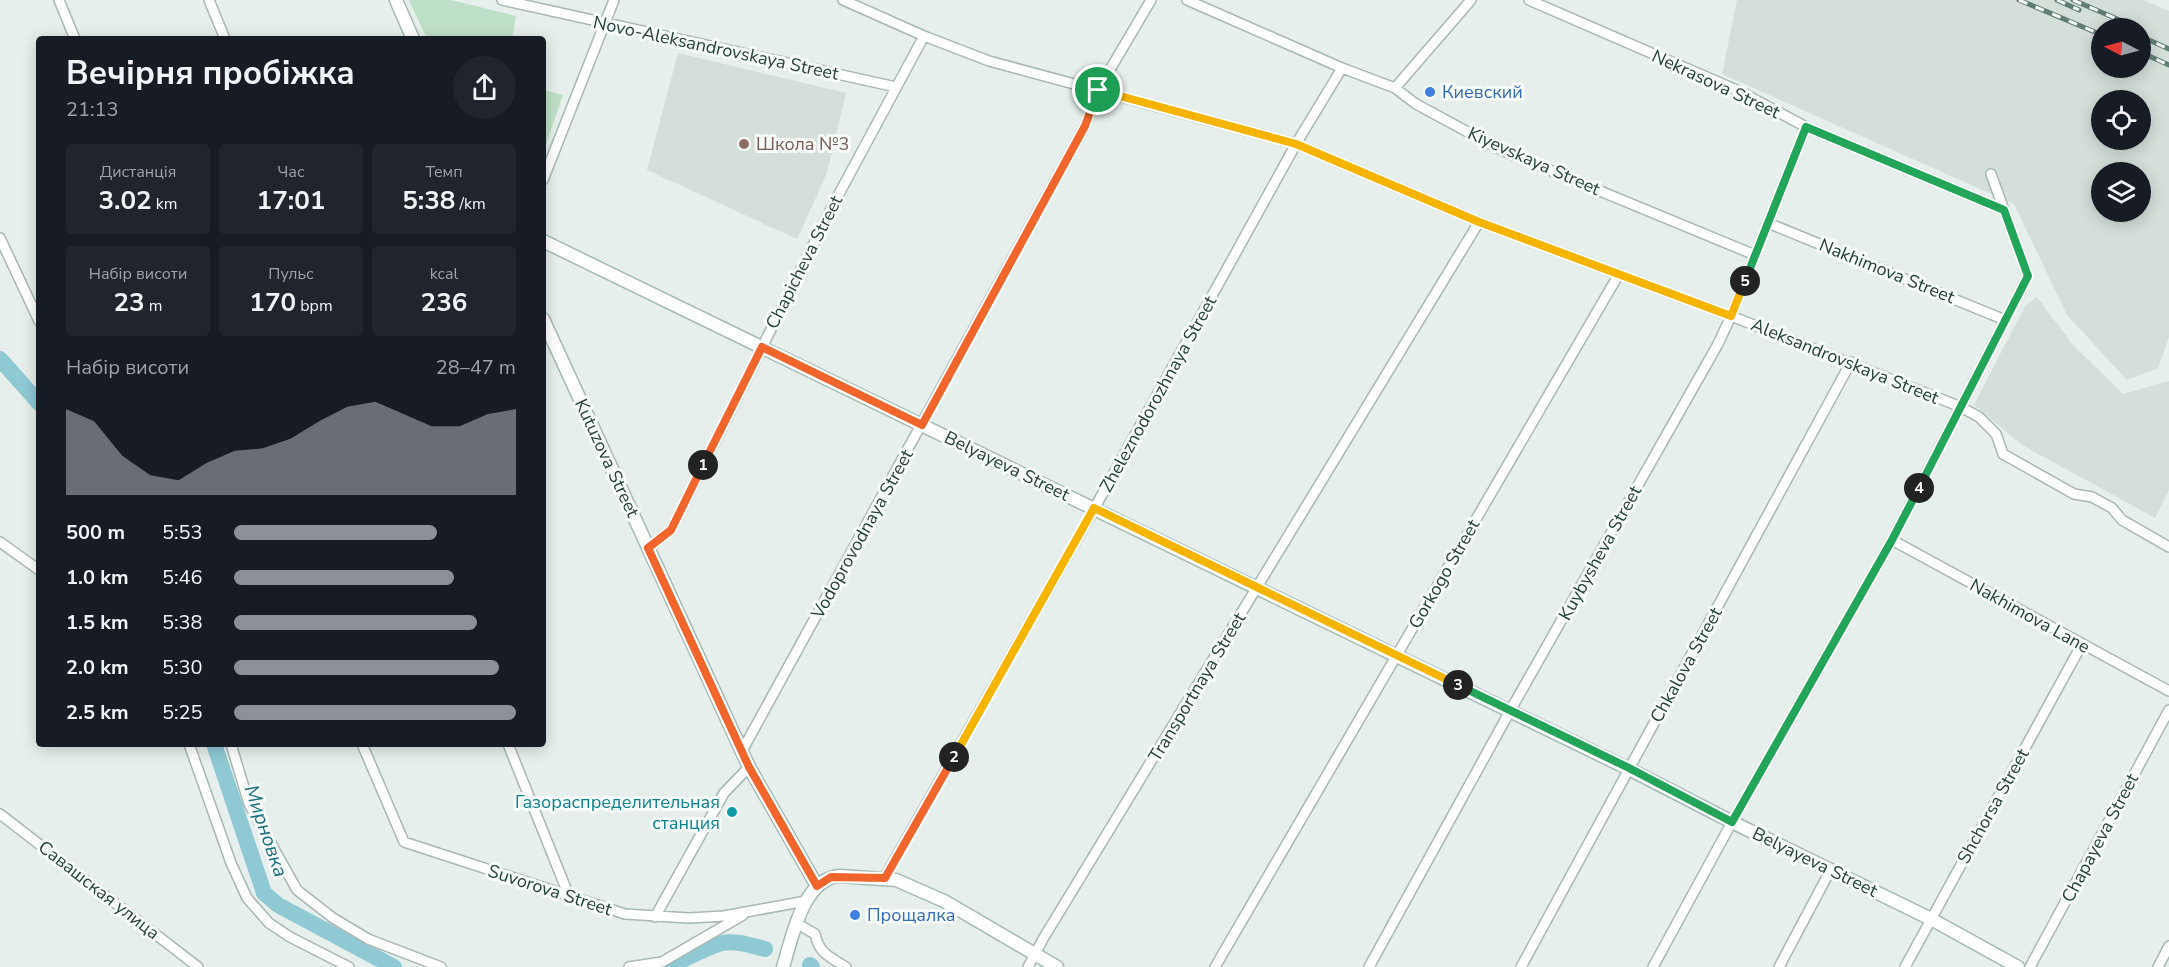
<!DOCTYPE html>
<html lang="uk">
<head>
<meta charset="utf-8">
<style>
	body { margin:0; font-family:"Nunito Sans",sans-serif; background:#20242c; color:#f1f3f6; height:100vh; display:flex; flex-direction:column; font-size:22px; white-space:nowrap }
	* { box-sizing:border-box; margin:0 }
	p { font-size:20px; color:#9ea1a6 }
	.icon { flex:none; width:33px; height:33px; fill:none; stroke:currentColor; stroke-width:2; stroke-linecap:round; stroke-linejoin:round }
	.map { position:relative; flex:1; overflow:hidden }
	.panel { position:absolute; left:36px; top:36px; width:510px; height:711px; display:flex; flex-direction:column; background:#171b24; border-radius:6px; box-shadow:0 3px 15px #0003 }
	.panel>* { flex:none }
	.needle { width:39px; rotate:276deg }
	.controls { position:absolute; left:2091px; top:18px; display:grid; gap:12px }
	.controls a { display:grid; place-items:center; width:60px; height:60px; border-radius:50%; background:#171b24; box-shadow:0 3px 15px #0003; font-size:30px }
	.pin { position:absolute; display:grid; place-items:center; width:51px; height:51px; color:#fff; margin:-26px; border:3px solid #fff; border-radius:50%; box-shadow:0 2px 6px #0007 }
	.km { position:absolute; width:30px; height:30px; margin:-15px; border-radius:50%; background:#222; color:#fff; font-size:16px; line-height:30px; text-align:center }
	.round { display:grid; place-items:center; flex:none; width:63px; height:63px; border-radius:32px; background:#20242c }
	.overview { display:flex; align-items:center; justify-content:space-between; height:102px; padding:0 30px }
	h1 { font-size:33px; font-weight:700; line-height:45px }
	.metrics { display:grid; grid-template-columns:repeat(3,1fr); gap:9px; height:102px; padding:6px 30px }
	.metrics div { display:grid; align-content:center; border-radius:6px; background:#20242c; text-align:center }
	.metrics b { font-size:26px; font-weight:700 }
	.metrics small { font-size:16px; font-weight:400 }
	.metrics p { font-size:16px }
	.chart { height:168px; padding:12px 30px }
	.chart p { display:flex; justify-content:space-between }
	.chart svg { width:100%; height:108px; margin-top:6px; fill:#8c9099; opacity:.7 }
	ul { padding:0 30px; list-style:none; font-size:20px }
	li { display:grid; grid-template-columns:96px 72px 1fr; align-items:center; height:45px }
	li i { height:15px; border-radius:8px; background:#8c9099 }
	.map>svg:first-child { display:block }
</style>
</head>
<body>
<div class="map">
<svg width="2169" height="967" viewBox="0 0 2169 967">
	<rect width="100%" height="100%" fill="#e6efeb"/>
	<path fill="#d4dfda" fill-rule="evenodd" d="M1737 0H2143L2169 11V337L2158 368 2127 380 2067 315 2014 204 1722 74ZM2102 28H2140V68H2102ZM2102 100H2140V140H2102ZM2102 172H2140V212H2102Z
		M678 53 846 93 827 173 797 239 647 170Z
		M2037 297 2073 345 2123 394 2169 381V490L2155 518 2022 445 1974 405 2025 306Z"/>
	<path fill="#bfe0c8" d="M409 0H451L516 16 512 39H427Z
		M543 90 563 95 543 153Z"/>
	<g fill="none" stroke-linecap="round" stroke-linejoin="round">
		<path stroke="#8ec9d4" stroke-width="16" d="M0 359 39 403
			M214 744 264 893 278 905 394 967
			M810 965 812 967
			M662 967C684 962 704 947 723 943 736 940 752 946 765 949"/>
		<defs>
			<path id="street" d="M59 0 75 39
				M209 0 225 39
				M502 0 896 87
				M843 0 924 36 989 61 1296 144 1479 222 1731 316 1961 407 1979 417 1996 434 2003 454 2074 494 2092 497 2112 508 2122 520 2169 547
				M1187 0 1342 68 1395 88 1416 104 1501 150 1755 255
				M1529 0 1741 92 1806 127 2004 210
				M1395 88 1471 0
				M543 180 614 0
				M1768 223 2005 320
				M0 238 39 321
				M1892 540 2169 691
				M0 542 39 570
				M648 548 671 530 833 205 924 36
				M189 744 231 863 247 898 269 923 290 937 349 967
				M231 744 249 804 297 890 333 918 368 939 441 967
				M362 744 404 842 625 914 689 918 724 916 806 901
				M508 744 569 896
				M742 751 1085 126 1098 90 1151 0
				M0 814 198 967
				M885 877 1094 509 1296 144 1342 68
				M655 917 724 793 749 767
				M796 923 815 934C819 954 830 957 846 967
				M629 967 662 962 743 915
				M1028 967 1043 939 1479 222
				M1215 967 1619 274
				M1369 967 1510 711 1718 344 1731 316 1806 127
				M1521 967 1851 362
				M1653 967 1732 822 1892 540 2028 276 1991 174
				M1779 967 1831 869
				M1905 967 2082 644
				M2030 967 2169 710
				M2158 967 2169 946"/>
			<path id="secondary" d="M396 0 413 39
				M543 241 1629 769 1732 822 1931 919 2018 967
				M543 319 749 767 817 886
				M783 967C792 938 803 878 840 876L896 880 944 901 1057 967"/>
		</defs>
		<use href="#street" stroke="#a8b8b2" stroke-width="12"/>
		<use href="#secondary" stroke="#a4bbb3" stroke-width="15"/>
		<use href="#street" stroke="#fff" stroke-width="9"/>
		<use href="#secondary" stroke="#fff" stroke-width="12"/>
		<defs>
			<path id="rail" d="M2019 0 2102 35
				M2057 0 2079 10
				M2073 0 2138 28
				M2140 36 2169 49
				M2140 52 2169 65"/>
		</defs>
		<use href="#rail" stroke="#5f7d75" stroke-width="5"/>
		<use href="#rail" stroke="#f7fbf9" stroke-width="3" stroke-dasharray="9" stroke-linecap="butt"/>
	</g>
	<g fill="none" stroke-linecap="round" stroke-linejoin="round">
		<defs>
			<path id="split-1" d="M703 465 762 347 922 425 1085 126 1098 90"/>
			<path id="split-2" d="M703 465 671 530 648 548 749 767 817 886 831 877 885 878 954 757"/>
			<path id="split-3" d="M954 757 1094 508 1458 685"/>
			<path id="split-4" d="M1458 685 1629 768 1732 822 1892 540 1919 488"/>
			<path id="split-5" d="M1745 281 1806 127 2004 210 2028 276 1919 488"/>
			<path id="split-6" d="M1098 90 1296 144 1479 222 1731 316 1745 281"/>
		</defs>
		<use href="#split-1" stroke="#fff" stroke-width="12"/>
		<use href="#split-2" stroke="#fff" stroke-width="12"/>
		<use href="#split-3" stroke="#fff" stroke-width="12"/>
		<use href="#split-4" stroke="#fff" stroke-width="12"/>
		<use href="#split-5" stroke="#fff" stroke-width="12"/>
		<use href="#split-6" stroke="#fff" stroke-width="12"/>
		<use href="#split-1" stroke="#f0652b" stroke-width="8"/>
		<use href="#split-2" stroke="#f0652b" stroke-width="8"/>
		<use href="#split-3" stroke="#f5b400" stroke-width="8"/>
		<use href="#split-4" stroke="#22a559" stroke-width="8"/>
		<use href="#split-5" stroke="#22a559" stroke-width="8"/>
		<use href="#split-6" stroke="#f5b400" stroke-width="8"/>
	</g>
	<g fill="#3f7fe0" stroke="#f7fbf9" stroke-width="2">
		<circle cx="1430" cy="92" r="6"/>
		<circle cx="855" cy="915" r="6"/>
	</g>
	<circle fill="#8d6e63" stroke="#f7fbf9" stroke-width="2" cx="744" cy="144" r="6"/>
	<circle fill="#0f9aa8" stroke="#f7fbf9" stroke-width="2" cx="732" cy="812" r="6"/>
	<g text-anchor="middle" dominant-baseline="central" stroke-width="6" stroke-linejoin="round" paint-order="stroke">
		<g font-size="18" fill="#24423a" stroke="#f7fbf9">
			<text transform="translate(716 48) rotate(12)">Novo-Aleksandrovskaya Street</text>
			<text transform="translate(1716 84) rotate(25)">Nekrasova Street</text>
			<text transform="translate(1534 161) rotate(24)">Kiyevskaya Street</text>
			<text transform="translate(804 262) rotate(-63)">Chapicheva Street</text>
			<text transform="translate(1887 271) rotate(22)">Nakhimova Street</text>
			<text transform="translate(1845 361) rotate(22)">Aleksandrovskaya Street</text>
			<text transform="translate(1158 394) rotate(-61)">Zheleznodorozhnaya Street</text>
			<text transform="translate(607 458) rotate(65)">Kutuzova Street</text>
			<text transform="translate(1007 466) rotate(26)">Belyayeva Street</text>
			<text transform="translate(862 534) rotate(-61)">Vodoprovodnaya Street</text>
			<text transform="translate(1600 553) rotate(-61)">Kuybysheva Street</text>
			<text transform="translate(1444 574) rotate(-60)">Gorkogo Street</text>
			<text transform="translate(2030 616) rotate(29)">Nakhimova Lane</text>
			<text transform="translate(1686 665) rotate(-61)">Chkalova Street</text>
			<text transform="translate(1197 687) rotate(-59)">Transportnaya Street</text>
			<text transform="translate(1993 806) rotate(-61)">Shchorsa Street</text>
			<text transform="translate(2100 838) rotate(-62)">Chapayeva Street</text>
			<text transform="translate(1815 862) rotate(26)">Belyayeva Street</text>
			<text transform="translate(99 890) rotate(38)">Савашская улица</text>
			<text transform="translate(550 890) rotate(18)">Suvorova Street</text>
		</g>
		<g font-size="18" fill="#366cbe" stroke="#f7fbf9" text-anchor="start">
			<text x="1442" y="92">Киевский</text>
			<text x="867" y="915">Прощалка</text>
		</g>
		<g font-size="18" fill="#785e54" stroke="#f7fbf9" text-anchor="start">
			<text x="756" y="144">Школа №3</text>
		</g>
		<g font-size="18" fill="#0d838f" stroke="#f7fbf9" text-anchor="end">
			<text x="720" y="802">Газораспределительная<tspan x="720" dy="21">станция</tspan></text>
		</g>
		<g font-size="20" font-style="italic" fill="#1c6f80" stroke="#f7fbf9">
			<text transform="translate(266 831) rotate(71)">Мирновка</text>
		</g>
	</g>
</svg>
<div class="controls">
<a><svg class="needle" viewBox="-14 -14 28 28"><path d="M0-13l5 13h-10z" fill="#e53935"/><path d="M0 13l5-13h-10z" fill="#9ea1a6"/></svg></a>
<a><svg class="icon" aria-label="locate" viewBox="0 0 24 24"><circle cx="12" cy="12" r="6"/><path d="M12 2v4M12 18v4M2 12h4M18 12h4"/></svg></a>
<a><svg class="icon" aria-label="layers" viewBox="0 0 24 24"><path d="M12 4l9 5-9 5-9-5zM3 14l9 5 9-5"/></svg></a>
</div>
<div class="pin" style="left:1098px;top:90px;background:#1e9e55"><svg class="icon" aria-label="arrive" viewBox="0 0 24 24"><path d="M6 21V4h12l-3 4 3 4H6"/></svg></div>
<b class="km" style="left:703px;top:465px">1</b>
<b class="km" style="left:954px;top:757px">2</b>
<b class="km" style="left:1458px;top:685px">3</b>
<b class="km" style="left:1919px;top:488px">4</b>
<b class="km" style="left:1745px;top:281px">5</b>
<section class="panel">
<div class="overview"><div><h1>Вечірня пробіжка</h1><p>21:13</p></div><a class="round"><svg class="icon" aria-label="share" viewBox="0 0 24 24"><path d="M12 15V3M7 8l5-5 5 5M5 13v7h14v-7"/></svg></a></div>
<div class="metrics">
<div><p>Дистанція</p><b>3.02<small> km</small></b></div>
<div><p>Час</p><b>17:01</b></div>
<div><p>Темп</p><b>5:38<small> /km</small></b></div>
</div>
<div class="metrics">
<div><p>Набір висоти</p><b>23<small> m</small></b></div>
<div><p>Пульс</p><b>170<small> bpm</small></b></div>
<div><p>kcal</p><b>236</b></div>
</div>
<div class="chart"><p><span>Набір висоти</span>28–47 m</p>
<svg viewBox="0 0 160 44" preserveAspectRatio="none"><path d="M0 44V9L10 14L20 28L30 36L40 38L50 31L60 26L70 25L80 21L90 14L100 8L110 6L120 11L130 16L140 16L150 11L160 9V44z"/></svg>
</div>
<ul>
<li><b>500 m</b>5:53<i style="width:72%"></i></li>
<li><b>1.0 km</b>5:46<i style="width:78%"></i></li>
<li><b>1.5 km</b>5:38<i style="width:86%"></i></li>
<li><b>2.0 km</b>5:30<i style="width:94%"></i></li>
<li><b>2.5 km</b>5:25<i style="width:100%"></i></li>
</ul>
</section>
</div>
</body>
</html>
